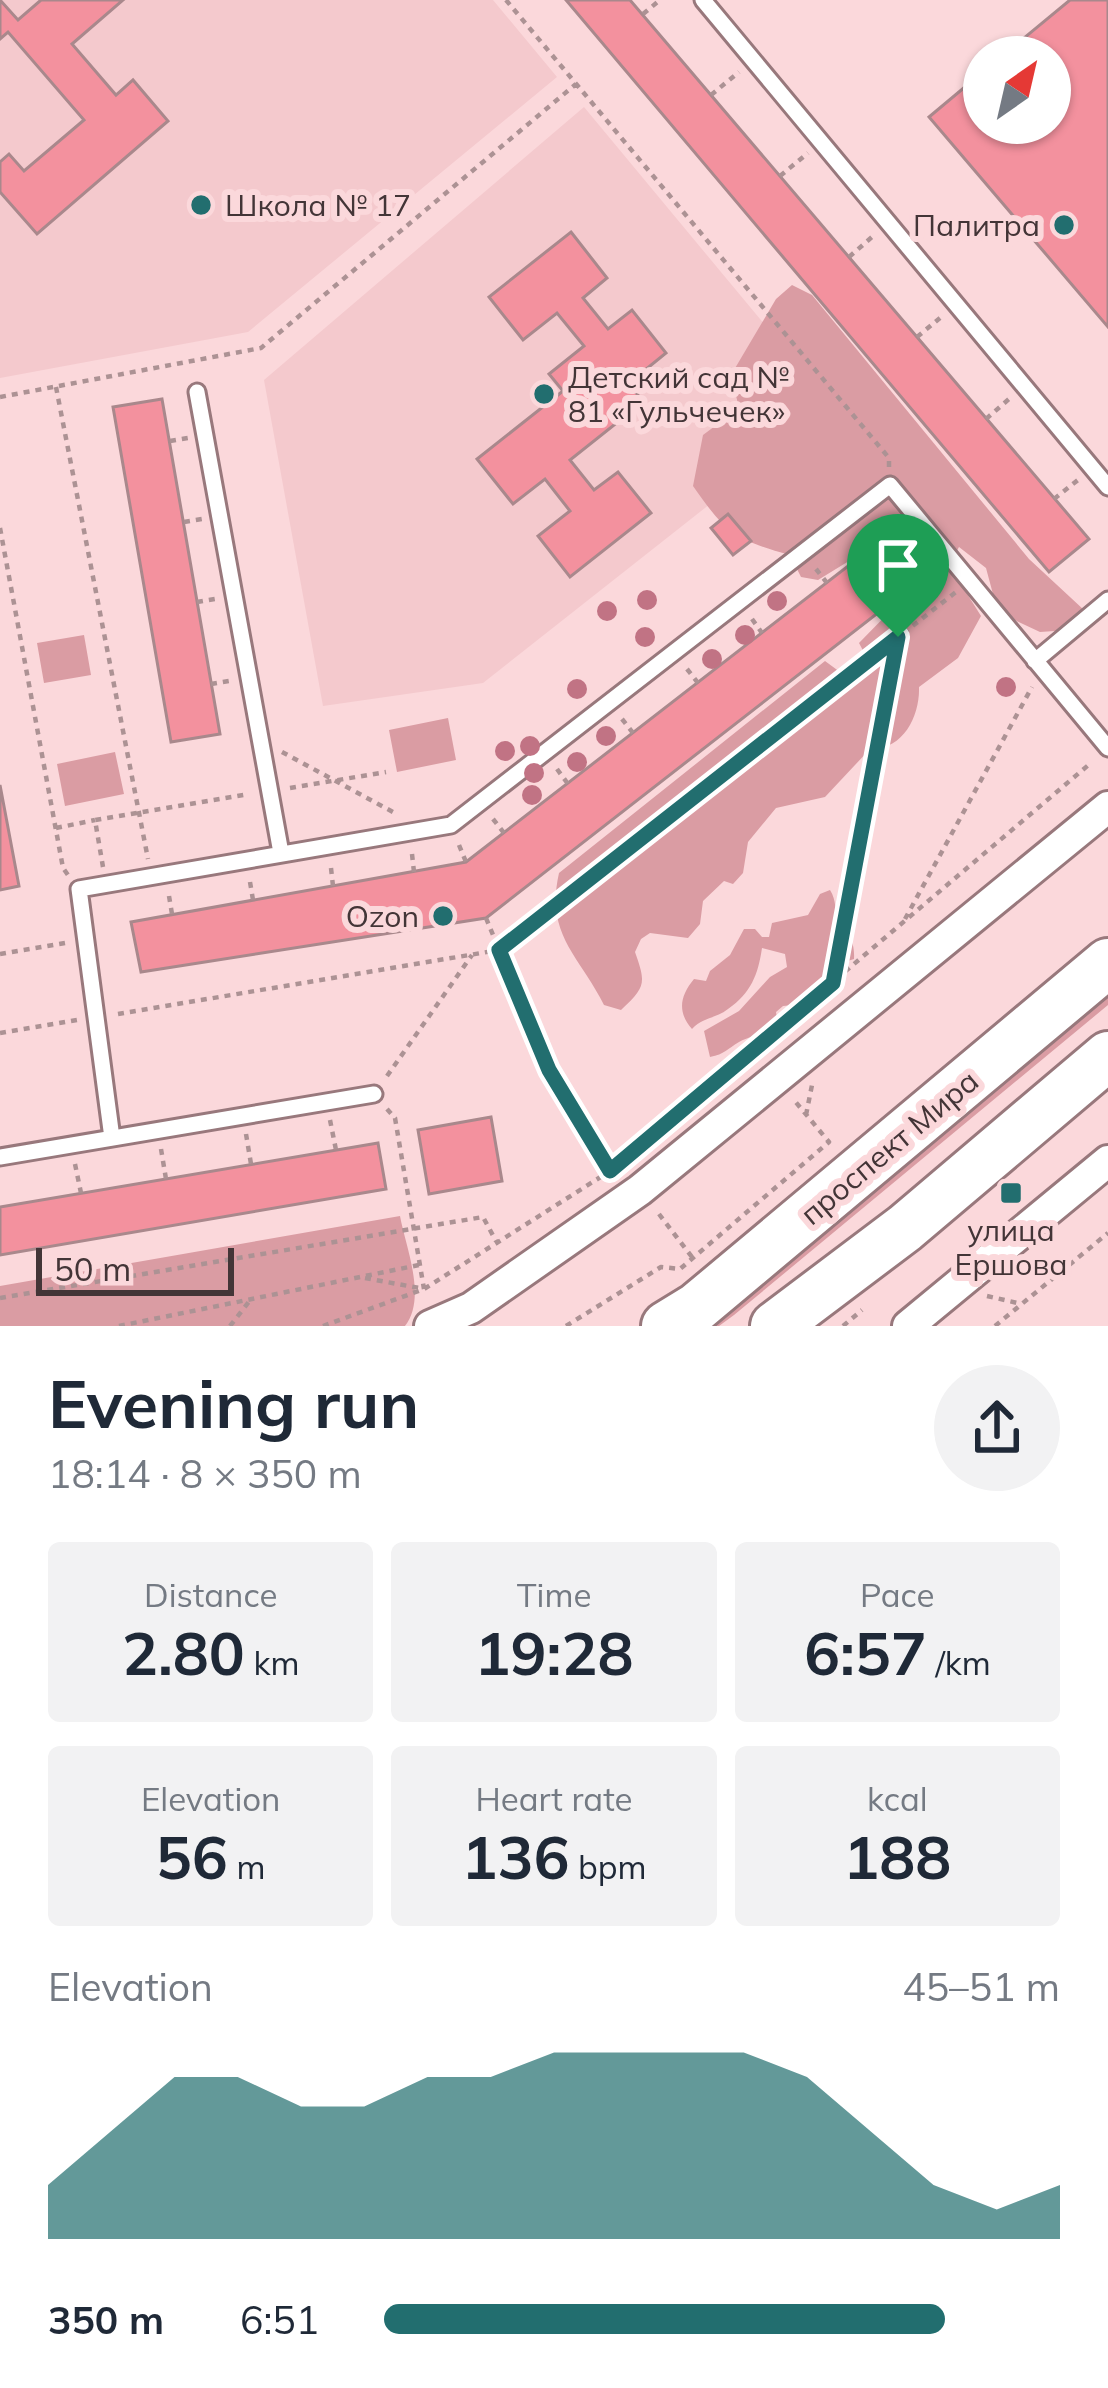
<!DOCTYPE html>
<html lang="en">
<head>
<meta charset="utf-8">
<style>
	body { margin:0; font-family:Mulish,sans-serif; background:#f2f2f3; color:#1f2937; height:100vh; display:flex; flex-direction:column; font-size:45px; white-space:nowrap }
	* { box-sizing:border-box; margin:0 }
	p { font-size:39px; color:#747a83 }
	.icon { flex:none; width:66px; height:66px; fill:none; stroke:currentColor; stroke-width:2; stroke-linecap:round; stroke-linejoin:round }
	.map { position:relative; height:1326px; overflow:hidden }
	.drawer { display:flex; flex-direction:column; background:#fff; flex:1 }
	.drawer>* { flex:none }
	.needle { width:78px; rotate:34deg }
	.fabs { position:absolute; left:963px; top:36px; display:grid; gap:24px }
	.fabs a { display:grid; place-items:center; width:108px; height:108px; border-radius:50%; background:#fff; box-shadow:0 3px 9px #0004; font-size:60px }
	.scale { position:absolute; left:36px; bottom:30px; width:198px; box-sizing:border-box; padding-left:12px; border:6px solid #433537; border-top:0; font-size:33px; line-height:42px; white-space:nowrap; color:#433537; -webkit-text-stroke:9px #fbd8db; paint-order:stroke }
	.pin { position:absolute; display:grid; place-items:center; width:102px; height:102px; color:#fff; margin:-123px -51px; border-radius:50% 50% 50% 0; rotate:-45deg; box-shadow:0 0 12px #0007 }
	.pin .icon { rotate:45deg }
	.round { display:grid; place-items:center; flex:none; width:126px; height:126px; border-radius:63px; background:#f2f2f3 }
	.head { display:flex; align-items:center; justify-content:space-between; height:204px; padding:0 48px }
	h1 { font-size:66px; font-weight:700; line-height:90px }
	.figures { display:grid; grid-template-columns:repeat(3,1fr); gap:18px; height:204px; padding:12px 48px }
	.figures div { display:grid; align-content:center; border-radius:12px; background:#f2f2f3; text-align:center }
	.figures b { font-size:60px; font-weight:700 }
	.figures small { font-size:33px; font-weight:400 }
	.figures p { font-size:33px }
	.chart { height:336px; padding:24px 48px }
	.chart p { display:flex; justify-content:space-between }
	.chart svg { width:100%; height:216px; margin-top:12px; fill:#226e6f; opacity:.7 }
	ul { padding:0 48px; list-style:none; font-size:39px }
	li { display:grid; grid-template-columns:192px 144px 1fr; align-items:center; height:90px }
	li i { height:30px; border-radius:15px; background:#226e6f }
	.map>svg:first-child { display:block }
</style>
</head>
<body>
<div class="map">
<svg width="1108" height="1326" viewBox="0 0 1108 1326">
	<rect width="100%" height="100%" fill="#fbd8db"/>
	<path fill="#f4c9cd" d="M0 0H493L557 77 248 332 0 378Z
		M584 107 833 407 483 683 323 706 264 380Z"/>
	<path fill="#da9ca3" d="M792 285 812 295 1029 559 1084 610V629L1040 632 1004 615 997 609 986 568 959 547 949 565 981 616 958 658 919 687C920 715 904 750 870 749L825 797 776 808 748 842 743 873 733 884 724 881 703 901 700 924 688 938 650 933 641 939 635 952C646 983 646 987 621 1010L604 1005C579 955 545 935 559 873L825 661 844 675 869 662 859 643 901 600 862 553 818 580 801 577 790 555C735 540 725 532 693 486L703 435 739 408 731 375 776 299Z
		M84 635 91 675 44 683 37 643Z
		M448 718 456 760 397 772 389 730Z
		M115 752 124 794 65 806 57 764Z
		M830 890C837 901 834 910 839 920 848 935 855 940 854 959L838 964 821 983 811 986 803 1004 783 1006 776 1012 778 1025C765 1038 753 1034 739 1042 727 1049 725 1054 710 1057L704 1031 739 1011 770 977 787 967 785 954 762 948C758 975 751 993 728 1009 715 1019 703 1017 692 1029 677 1012 680 996 694 979L706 981 710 971 730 955 744 929H755L762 937H769L772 923 808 915 820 894Z
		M1108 991V1005L734 1315 719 1326H701Z
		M400 1216C406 1248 427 1298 405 1326H0V1286Z"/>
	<path fill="#f3919e" stroke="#a9888c" stroke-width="3" d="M0 0 18 20 41 0H123L72 44 116 95 133 80 168 121 37 234 0 192V162L9 154 24 171 84 120 8 32 0 39Z
		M566 0H630L1089 539 1049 572Z
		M1070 0H1108V327L929 117 984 71V123H1050V57H1001Z
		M571 232 607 278 583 298 608 329 632 310 666 353 629 383 643 402 570 460 594 490 618 472 651 513 570 577 538 536 570 511 545 479 513 504 477 459 563 391 549 374 584 346 557 313 523 340 489 297Z
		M162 399 220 734 171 742 113 407Z
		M728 514 751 541 733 555 711 528Z
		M861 556 897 598 486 918 141 972 131 922 466 862Z
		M0 785 19 886 0 890Z
		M491 1117 502 1181 429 1194 418 1130Z
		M378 1143 386 1189 0 1255V1207Z"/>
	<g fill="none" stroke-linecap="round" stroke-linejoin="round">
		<defs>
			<path id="lane" d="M703 0 1108 487
				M197 392 281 853
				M1035 661 1108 600
				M112 1138 79 889 451 825 890 485 1108 748
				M0 1157 374 1094"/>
			<path id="street" d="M430 1326 471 1308 640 1190 1108 807
				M908 1326 1108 1161"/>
			<path id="primary" d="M666 1326 697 1307 1108 963
				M775 1326 905 1228 1108 1056"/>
		</defs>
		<use href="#lane" stroke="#98787c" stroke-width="21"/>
		<use href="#street" stroke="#98787c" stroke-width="36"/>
		<use href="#primary" stroke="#98787c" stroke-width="54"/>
		<path stroke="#ac9294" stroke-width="4.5" stroke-dasharray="6 6" stroke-linecap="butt" d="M506 0 889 458V467
			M643 14 660 0
			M711 95 739 72
			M780 176 808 153
			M849 257 872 237
			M917 337 940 318
			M56 387 148 859
			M0 397 261 348 576 84
			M986 419 1009 399
			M170 441 188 438
			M1054 499 1078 480
			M184 522 202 519
			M0 528 63 868 68 875
			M816 569 827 583
			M197 602 215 599
			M752 619 762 633
			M687 669 698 683
			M211 684 229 681
			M622 719 633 733
			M282 752 393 812
			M557 769 568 784
			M290 788 386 772
			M493 819 504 833
			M56 828 95 820
			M459 845 466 862
			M412 854 414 872
			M103 867 95 820 249 794
			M331 868 333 886
			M250 882 253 900
			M169 896 172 914
			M486 918 549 1070 610 1171
			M905 919 1032 687
			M0 954 65 943
			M830 997 899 637
			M118 1014 499 950 956 592
			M0 1033 77 1020
			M387 1076 472 955
			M387 1109 395 1118 424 1289
			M806 1115 812 1085
			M330 1120 336 1150
			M246 1134 251 1164
			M161 1149 166 1179
			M75 1164 81 1193
			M659 1214 692 1257
			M365 1278 419 1288
			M987 1296 1022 1304
			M0 1298 483 1217 496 1241
			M119 1326 419 1265
			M230 1326 251 1299
			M323 1326 424 1289 610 1171 1092 762
			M566 1326 661 1267 680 1269 829 1142 794 1100
			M843 1326 862 1310
			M995 1326 1108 1233"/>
		<use href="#lane" stroke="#fff" stroke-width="15"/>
		<use href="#street" stroke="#fff" stroke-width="30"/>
		<use href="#primary" stroke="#fff" stroke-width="48"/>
	</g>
	<g fill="#c17384">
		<circle cx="647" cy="600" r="10"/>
		<circle cx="777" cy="601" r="10"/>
		<circle cx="607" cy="611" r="10"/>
		<circle cx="745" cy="635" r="10"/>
		<circle cx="645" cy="637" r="10"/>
		<circle cx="712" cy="659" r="10"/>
		<circle cx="1006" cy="687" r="10"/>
		<circle cx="577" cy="689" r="10"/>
		<circle cx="606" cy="736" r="10"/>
		<circle cx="530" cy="746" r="10"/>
		<circle cx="505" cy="751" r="10"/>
		<circle cx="577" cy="762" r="10"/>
		<circle cx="534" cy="773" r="10"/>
		<circle cx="532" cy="795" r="10"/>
	</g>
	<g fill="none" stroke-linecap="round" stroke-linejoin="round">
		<defs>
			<path id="route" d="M898 637 833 983 610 1171 549 1070 499 950Z"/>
		</defs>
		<use href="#route" stroke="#fff" stroke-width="24"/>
		<use href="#route" stroke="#226e6f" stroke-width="15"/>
	</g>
	<g fill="#226e6f" stroke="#fbd8db" stroke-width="4.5">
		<circle cx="201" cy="205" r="12"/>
		<circle cx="1064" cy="225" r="12"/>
		<circle cx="544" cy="394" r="12"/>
		<circle cx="443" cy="916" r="12"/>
		<rect x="999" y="1181" width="24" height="24" rx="6"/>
	</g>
	<g text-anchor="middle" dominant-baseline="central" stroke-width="12" stroke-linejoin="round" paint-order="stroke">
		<g font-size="30" fill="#433537" stroke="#fbd8db" text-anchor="start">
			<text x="225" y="205">Школа № 17</text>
			<text x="1040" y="225" text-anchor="end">Палитра</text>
			<text x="568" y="377">Детский сад №<tspan x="568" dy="34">81 «Гульчечек»</tspan></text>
			<text x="419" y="916" text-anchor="end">Ozon</text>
			<text x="1011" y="1230" text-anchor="middle">улица<tspan x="1011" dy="34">Ершова</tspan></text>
		</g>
		<g font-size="30" fill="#433537" stroke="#fbd8db">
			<text transform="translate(889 1147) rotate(-40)">проспект Мира</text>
		</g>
	</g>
</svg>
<div class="fabs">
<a><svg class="needle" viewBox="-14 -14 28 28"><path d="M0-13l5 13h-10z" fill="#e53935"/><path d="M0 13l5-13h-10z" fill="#747a83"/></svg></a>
</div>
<div class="scale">50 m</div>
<div class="pin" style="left:898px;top:637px;background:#1e9e55"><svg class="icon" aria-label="arrive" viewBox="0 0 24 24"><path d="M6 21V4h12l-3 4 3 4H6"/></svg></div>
</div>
<section class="drawer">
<div class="head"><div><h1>Evening run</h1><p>18:14 · 8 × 350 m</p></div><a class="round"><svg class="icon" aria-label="share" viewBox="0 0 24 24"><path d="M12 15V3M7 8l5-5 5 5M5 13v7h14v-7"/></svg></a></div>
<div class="figures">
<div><p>Distance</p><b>2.80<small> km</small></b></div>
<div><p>Time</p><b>19:28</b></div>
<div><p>Pace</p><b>6:57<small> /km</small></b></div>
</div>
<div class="figures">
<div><p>Elevation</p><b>56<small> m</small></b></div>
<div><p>Heart rate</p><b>136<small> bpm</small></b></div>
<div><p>kcal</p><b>188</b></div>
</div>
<div class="chart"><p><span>Elevation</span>45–51 m</p>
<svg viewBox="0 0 160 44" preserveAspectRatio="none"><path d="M0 44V33L10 22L20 11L30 11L40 17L50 17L60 11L70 11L80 6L90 6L100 6L110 6L120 11L130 22L140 33L150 38L160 33V44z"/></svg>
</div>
<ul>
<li><b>350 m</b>6:51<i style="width:83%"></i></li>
</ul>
</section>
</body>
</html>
